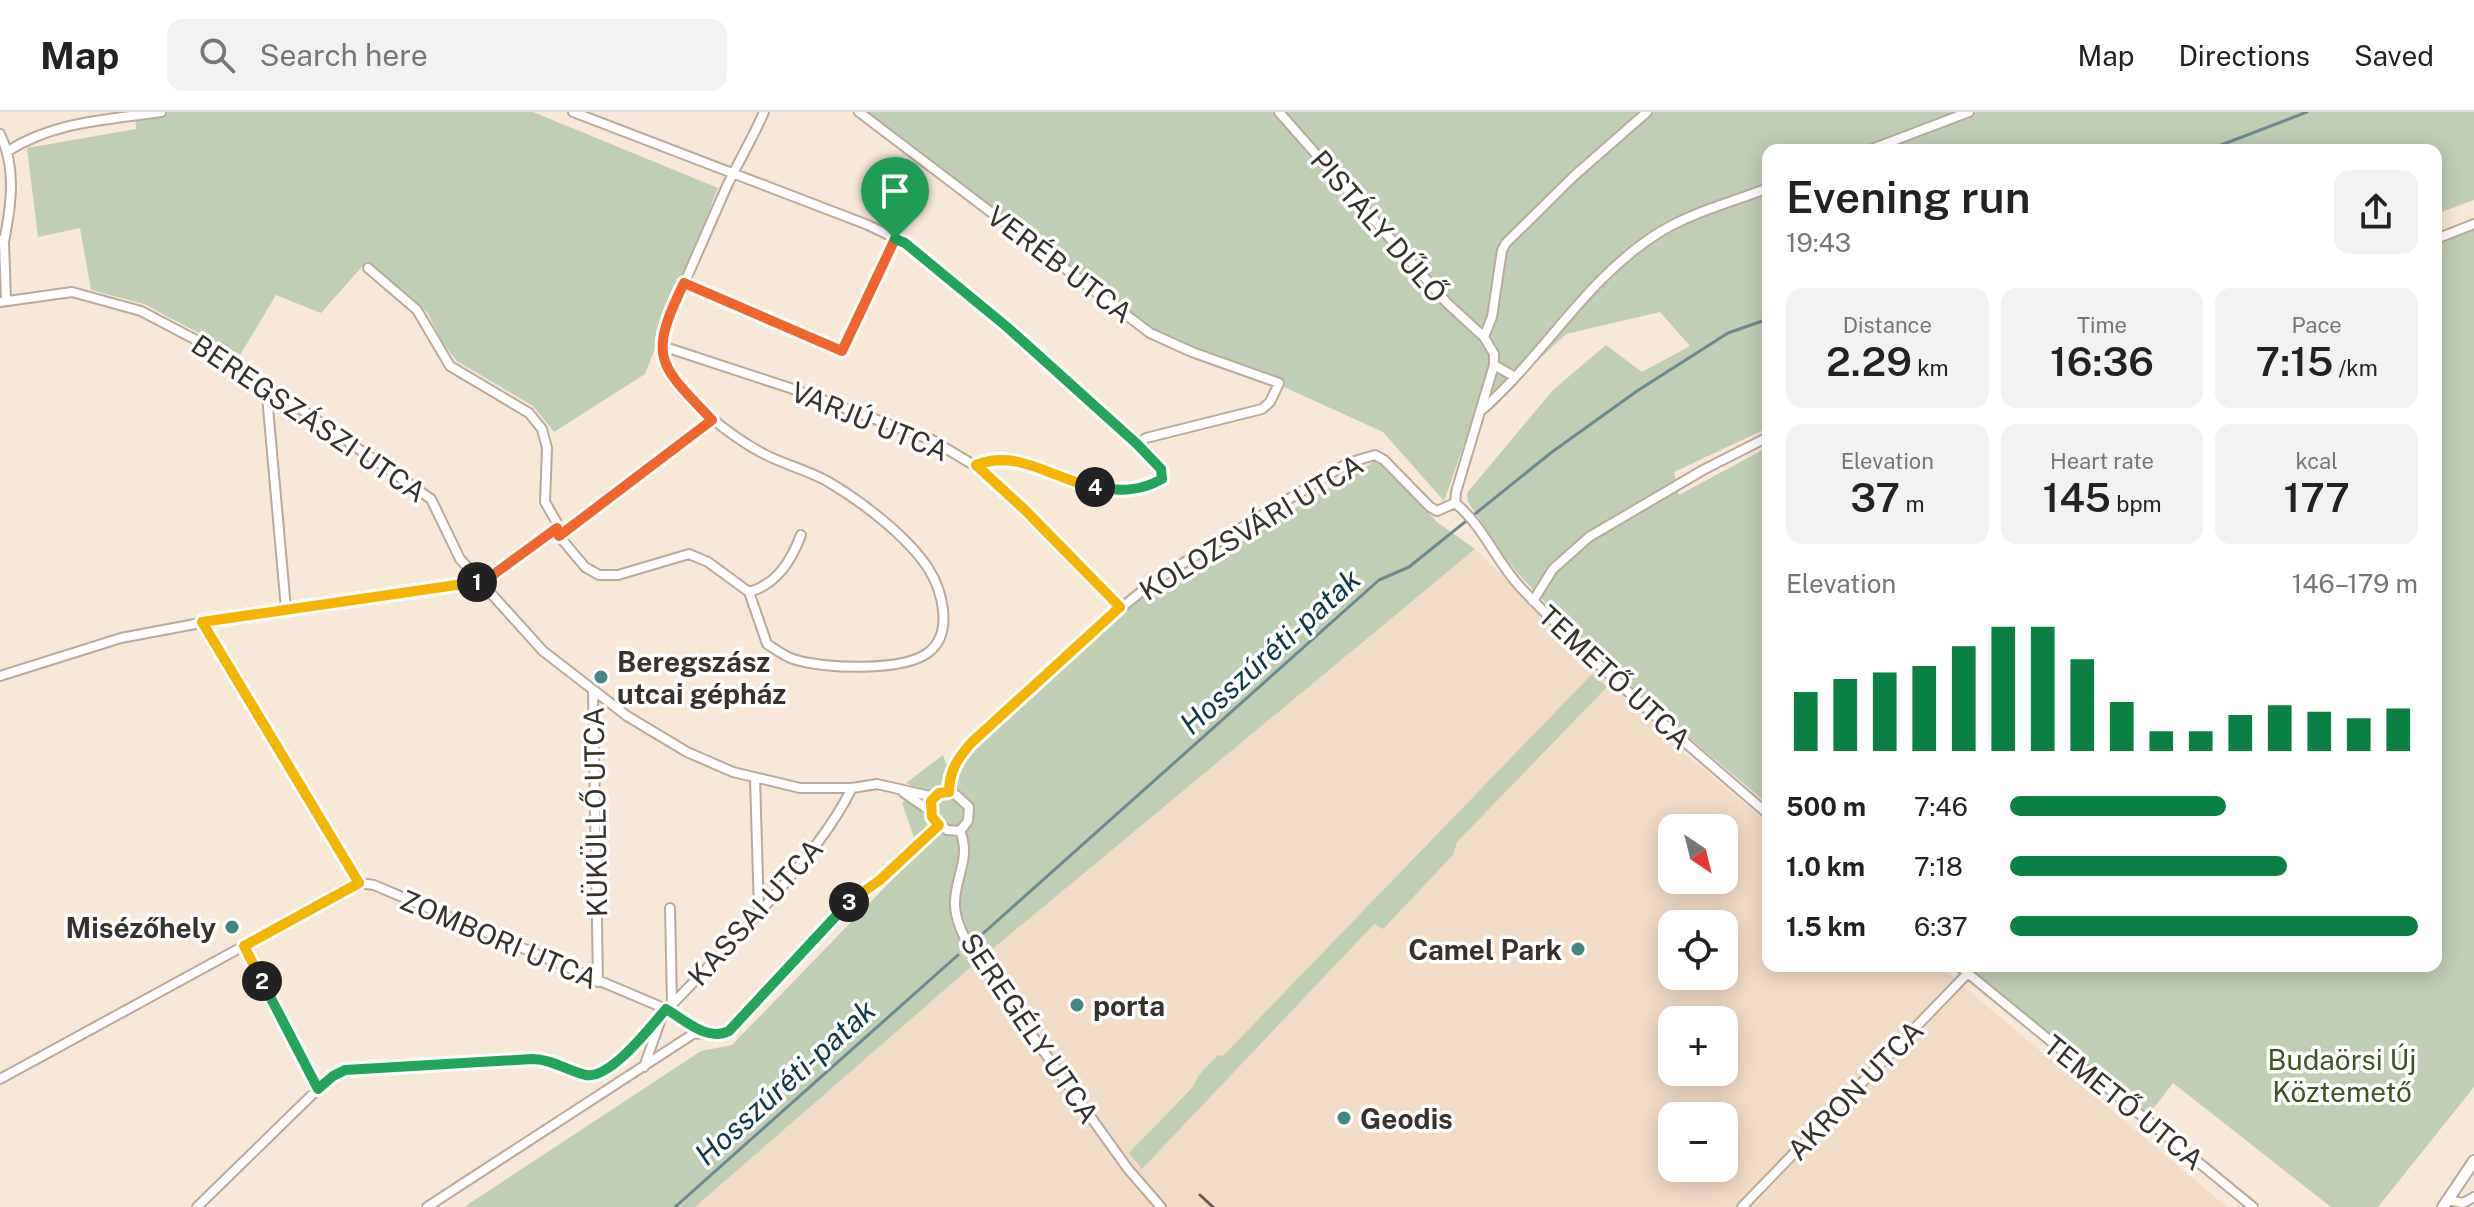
<!DOCTYPE html>
<html lang="en">
<head>
<meta charset="utf-8">
<style>
	body { margin:0; font-family:"Public Sans",sans-serif; background:#f2f2f2; color:#222; height:100vh; display:flex; flex-direction:column; font-size:30px; white-space:nowrap }
	* { box-sizing:border-box; margin:0 }
	p { font-size:26px; color:#767676 }
	.icon { flex:none; width:44px; height:44px; fill:none; stroke:currentColor; stroke-width:2; stroke-linecap:round; stroke-linejoin:round }
	.map { position:relative; flex:1; overflow:hidden }
	.sheet { position:absolute; left:1762px; top:32px; width:680px; height:828px; display:flex; flex-direction:column; background:#fff; border-radius:16px; box-shadow:0 4px 20px #0003 }
	.sheet>* { flex:none }
	.needle { width:52px; rotate:145deg }
	.controls { position:absolute; left:1658px; top:702px; display:grid; gap:16px }
	.controls a { display:grid; place-items:center; width:80px; height:80px; border-radius:16px; background:#fff; box-shadow:0 4px 20px #0003; font-size:40px }
	.pin { position:absolute; display:grid; place-items:center; width:68px; height:68px; color:#fff; margin:-82px -34px; border-radius:50% 50% 50% 0; rotate:-45deg; box-shadow:0 0 8px #0007 }
	.pin .icon { rotate:45deg }
	.km { position:absolute; width:40px; height:40px; margin:-20px; border-radius:50%; background:#222; color:#fff; font-size:22px; line-height:40px; text-align:center }
	.round { display:grid; place-items:center; flex:none; width:84px; height:84px; border-radius:16px; background:#f2f2f2 }
	.headline { display:flex; align-items:center; justify-content:space-between; height:136px; padding:0 24px }
	h1 { font-size:44px; font-weight:600; line-height:60px }
	.metrics { display:grid; grid-template-columns:repeat(3,1fr); gap:12px; height:136px; padding:8px 24px }
	.metrics div { display:grid; align-content:center; border-radius:16px; background:#f2f2f2; text-align:center }
	.metrics b { font-size:40px; font-weight:600 }
	.metrics small { font-size:22px; font-weight:400 }
	.metrics p { font-size:22px }
	.chart { height:224px; padding:16px 24px }
	.chart p { display:flex; justify-content:space-between }
	.chart svg { width:100%; height:144px; margin-top:8px; stroke:#0b8043; stroke-width:6 }
	ul { padding:0 24px; list-style:none; font-size:26px }
	li { display:grid; grid-template-columns:128px 96px 1fr; align-items:center; height:60px }
	li i { height:20px; border-radius:10px; background:#0b8043 }
	header { display:flex; align-items:center; gap:48px; box-sizing:border-box; height:112px; padding:0 40px; background:#fff; border-bottom:2px solid #e0e0e0 }
	header strong { font-size:38px }
	nav { display:flex; gap:44px; margin-inline-start:auto; font-size:28px }
	.search { width:560px; height:72px; background:#f2f2f2; display:flex; align-items:center; gap:20px; box-sizing:border-box; padding:0 28px; border-radius:16px; color:#767676; font-size:30px }
	.map>svg:first-child { display:block }
</style>
</head>
<body>
<header>
<strong>Map</strong>
<div class="search"><svg class="icon" aria-label="search" viewBox="0 0 24 24"><circle cx="10" cy="10" r="6"/><path d="M15 15l6 6"/></svg>Search here</div>
<nav><a>Map</a><a>Directions</a><a>Saved</a></nav>
</header>
<div class="map">
<svg width="2474" height="1095" viewBox="0 0 2474 1095">
	<rect width="100%" height="100%" fill="#f8e8d8"/>
	<path fill="#f1dcc6" fill-rule="evenodd" d="M1475 437 1684 641 1768 711V854H1939L2227 1095H695L972 854ZM1672 716H1724V768H1672ZM1672 812H1724V864H1672ZM1672 908H1724V960H1672ZM1672 1004H1724V1056H1672Z"/>
	<path fill="#c0ceb4" d="M135 0H533L718 76 645 262 554 320 533 294 457 249 442 230 427 200 367 149 321 201 276 183 240 243 144 192 91 178 80 116 38 125 27 36 136 17Z
		M862 0H2474V88L2436 102V38H1768V316L1674 360 1679 383 1768 335V692C1681 620 1593 544 1517 460 1499 439 1484 413 1468 390L1467 381 1553 278 1606 233 1642 260 1690 234 1660 200 1566 222 1472 310 1444 389 1383 320 1273 270 1147 222Z
		M2474 118V975L2378 1095H2331L2173 971 2153 997 2145 998 1966 854H2436V132Z
		M1374 350 1383 353 1437 410 1475 437 972 854 695 1095H464L701 939 732 933 919 740 902 691 918 677 906 671 943 643 946 652 1125 495Z
		M1592 562 1607 575 1457 730 1453 743 1383 817 1374 812 1142 1057 1129 1041 1193 975 1198 964 1218 943 1223 944Z"/>
	<g fill="none" stroke-linecap="round" stroke-linejoin="round">
		<path stroke="#6b8a92" stroke-width="3" d="M2208 38 2307 0
			M978 826 1379 468 1409 455 1552 340 1637 279 1728 221 1768 207
			M675 1095 958 843"/>
		<defs>
			<path id="minor" d="M573 0 868 113 905 131 1007 215 1137 332 1161 357 1162 367C1093 406 1039 328 976 353
				M859 0 1150 221 1192 240 1279 271 1270 290 1262 297 1146 326 1137 332
				M1279 0 1447 191 1484 225 1494 242V253L1456 380 1455 391
				M0 22C17 56 11 94 4 130
				M1869 38 1969 0
				M8 39C55 9 107 8 161 0
				M2436 127 2474 112
				M1 128 4 130 6 189
				M368 156 417 198 450 254 529 301 542 317 547 336 545 390 556 409 559 424 585 455 599 463H618L689 442 708 450 749 480 767 532C775 537 784 544 793 547 823 557 904 560 929 540 954 520 942 478 928 456 906 423 861 389 827 369 807 358 786 353 766 343 738 329 672 281 664 251 662 244 661 233 662 226 665 206 679 184 687 165 700 135 713 105 726 76 738 50 753 26 764 0
				M684 171 842 239 895 127
				M0 190 72 180 141 199 217 239 431 387 460 447 543 539 627 604 687 640 733 660 800 676H852L877 672 934 685
				M1484 225 1492 205 1502 138 1506 131 1574 64 1647 0
				M662 234 790 276 932 328 982 358 1120 495
				M1494 253 1515 265
				M266 273 286 497
				M1483 297C1546 241 1587 165 1660 120 1692 100 1733 90 1768 76
				M1455 391C1484 414 1497 452 1523 478 1600 558 1684 630 1768 702
				M559 424 712 308
				M749 480C777 472 791 449 801 423
				M1533 489 1553 457 1589 425 1703 358 1768 325
				M202 510 359 771
				M0 564 121 526 211 509 479 470 557 416
				M593 579 598 870
				M755 666 759 800
				M944 679 956 683 969 695 968 709 960 719 947 718 932 705 931 689 939 681Z
				M903 680 930 699
				M949 680C950 659 958 646 971 631L1090 521 1157 467 1348 351 1375 343 1384 348 1430 395 1437 399 1455 391
				M960 719C971 745 956 763 955 789 954 806 963 823 971 838L1128 1057 1161 1095
				M670 796 672 891
				M244 834 318 977
				M1959 854 2253 1095
				M644 955 661 907
				M0 967 359 771 374 773 666 897 703 920
				M2447 1088 2463 1091 2474 1085
				M197 1095 318 977 333 964 345 958 540 947 587 963H595L610 956C664 900 720 845 772 786 802 751 831 718 852 676
				M427 1095 693 922C705 920 718 925 729 919L846 792 880 768 939 713
				M1742 1095 1968 861"/>
			<path id="tertiary" d="M2443 1095 2474 1049"/>
		</defs>
		<use href="#minor" stroke="#baaa9b" stroke-width="12"/>
		<use href="#tertiary" stroke="#baaa9b" stroke-width="14"/>
		<use href="#minor" stroke="#fff" stroke-width="8"/>
		<use href="#tertiary" stroke="#fff" stroke-width="10"/>
		<path stroke="#655c54" stroke-width="3" d="M1200 1083 1213 1095"/>
	</g>
	<g fill="none" stroke-linecap="round" stroke-linejoin="round">
		<defs>
			<path id="split-1" d="M477 470 490 465 557 416 559 424 712 308C659 252 647 247 684 171L842 239 895 127"/>
			<path id="split-2" d="M262 869 244 834 359 771 202 510 477 470"/>
			<path id="split-3" d="M262 869 318 977 333 964 345 958 532 947C552 947 567 959 586 963 610 968 651 914 666 897 685 908 707 930 729 919L849 790"/>
			<path id="split-4" d="M849 790 880 768 939 713 932 705 931 689 939 681 949 680C949 659 958 646 971 631L1120 495 1026 399 976 353C1019 336 1053 368 1095 375"/>
			<path id="split-5" d="M895 127 905 131 1007 215 1137 332 1161 357 1162 367C1139 380 1119 379 1095 375"/>
		</defs>
		<use href="#split-1" stroke="#fff" stroke-width="16"/>
		<use href="#split-2" stroke="#fff" stroke-width="16"/>
		<use href="#split-3" stroke="#fff" stroke-width="16"/>
		<use href="#split-4" stroke="#fff" stroke-width="16"/>
		<use href="#split-5" stroke="#fff" stroke-width="16"/>
		<use href="#split-1" stroke="#f0652b" stroke-width="10"/>
		<use href="#split-2" stroke="#f5b400" stroke-width="10"/>
		<use href="#split-3" stroke="#22a559" stroke-width="10"/>
		<use href="#split-4" stroke="#f5b400" stroke-width="10"/>
		<use href="#split-5" stroke="#22a559" stroke-width="10"/>
	</g>
	<g fill="#418883" stroke="#fff" stroke-width="3">
		<circle cx="601" cy="565" r="8"/>
		<circle cx="232" cy="815" r="8"/>
		<circle cx="1578" cy="837" r="8"/>
		<circle cx="1077" cy="893" r="8"/>
		<circle cx="1344" cy="1006" r="8"/>
	</g>
	<g text-anchor="middle" dominant-baseline="central" stroke-width="7" stroke-linejoin="round" paint-order="stroke">
		<g font-size="28" fill="#38322c" stroke="#fff">
			<text transform="translate(1379 114) rotate(49)">PISTÁLY DŰLŐ</text>
			<text transform="translate(1060 152) rotate(37)">VERÉB UTCA</text>
			<text transform="translate(309 306) rotate(34)">BEREGSZÁSZI UTCA</text>
			<text transform="translate(870 309) rotate(22)">VARJÚ UTCA</text>
			<text transform="translate(1251 415) rotate(-31)">KOLOZSVÁRI UTCA</text>
			<text transform="translate(1615 565) rotate(43)">TEMETŐ UTCA</text>
			<text transform="translate(595 700) rotate(-91)">KÜKÜLLŐ UTCA</text>
			<text transform="translate(755 800) rotate(-48)">KASSAI UTCA</text>
			<text transform="translate(499 827) rotate(23)">ZOMBORI UTCA</text>
			<text transform="translate(1030 916) rotate(56)">SEREGÉLY UTCA</text>
			<text transform="translate(1855 978) rotate(-46)">AKRON UTCA</text>
			<text transform="translate(2124 990) rotate(39)">TEMETŐ UTCA</text>
		</g>
		<g font-size="28" font-weight="bold" fill="#38322c" stroke="#fff" text-anchor="start">
			<text x="617" y="549">Beregszász<tspan x="617" dy="32">utcai gépház</tspan></text>
			<text x="216" y="815" text-anchor="end">Misézőhely</text>
			<text x="1562" y="837" text-anchor="end">Camel Park</text>
			<text x="1093" y="893">porta</text>
			<text x="1360" y="1006">Geodis</text>
		</g>
		<g font-size="28" fill="#3c5521" stroke="#fff">
			<text x="2342" y="947">Budaörsi Új<tspan x="2342" dy="32">Köztemető</tspan></text>
		</g>
		<g font-size="30" font-style="italic" fill="#0f3b45" stroke="#fff">
			<text transform="translate(1270 539) rotate(-42)">Hosszúréti-patak</text>
			<text transform="translate(785 970) rotate(-42)">Hosszúréti-patak</text>
		</g>
	</g>
</svg>
<div class="controls">
<a><svg class="needle" viewBox="-14 -14 28 28"><path d="M0-13l5 13h-10z" fill="#e53935"/><path d="M0 13l5-13h-10z" fill="#767676"/></svg></a>
<a><svg class="icon" aria-label="locate" viewBox="0 0 24 24"><circle cx="12" cy="12" r="6"/><path d="M12 2v4M12 18v4M2 12h4M18 12h4"/></svg></a>
<a>+</a>
<a>−</a>
</div>
<div class="pin" style="left:895px;top:127px;background:#1e9e55"><svg class="icon" aria-label="arrive" viewBox="0 0 24 24"><path d="M6 21V4h12l-3 4 3 4H6"/></svg></div>
<b class="km" style="left:477px;top:470px">1</b>
<b class="km" style="left:262px;top:869px">2</b>
<b class="km" style="left:849px;top:790px">3</b>
<b class="km" style="left:1095px;top:375px">4</b>
<section class="sheet">
<div class="headline"><div><h1>Evening run</h1><p>19:43</p></div><a class="round"><svg class="icon" aria-label="share" viewBox="0 0 24 24"><path d="M12 15V3M7 8l5-5 5 5M5 13v7h14v-7"/></svg></a></div>
<div class="metrics">
<div><p>Distance</p><b>2.29<small> km</small></b></div>
<div><p>Time</p><b>16:36</b></div>
<div><p>Pace</p><b>7:15<small> /km</small></b></div>
</div>
<div class="metrics">
<div><p>Elevation</p><b>37<small> m</small></b></div>
<div><p>Heart rate</p><b>145<small> bpm</small></b></div>
<div><p>kcal</p><b>177</b></div>
</div>
<div class="chart"><p><span>Elevation</span>146–179 m</p>
<svg viewBox="0 0 160 44" preserveAspectRatio="none"><path d="M5 44V26M15 44V22M25 44V20M35 44V18M45 44V12M55 44V6M65 44V6M75 44V16M85 44V29M95 44V38M105 44V38M115 44V33M125 44V30M135 44V32M145 44V34M155 44V31"/></svg>
</div>
<ul>
<li><b>500 m</b>7:46<i style="width:53%"></i></li>
<li><b>1.0 km</b>7:18<i style="width:68%"></i></li>
<li><b>1.5 km</b>6:37<i style="width:100%"></i></li>
</ul>
</section>
</div>
</body>
</html>
